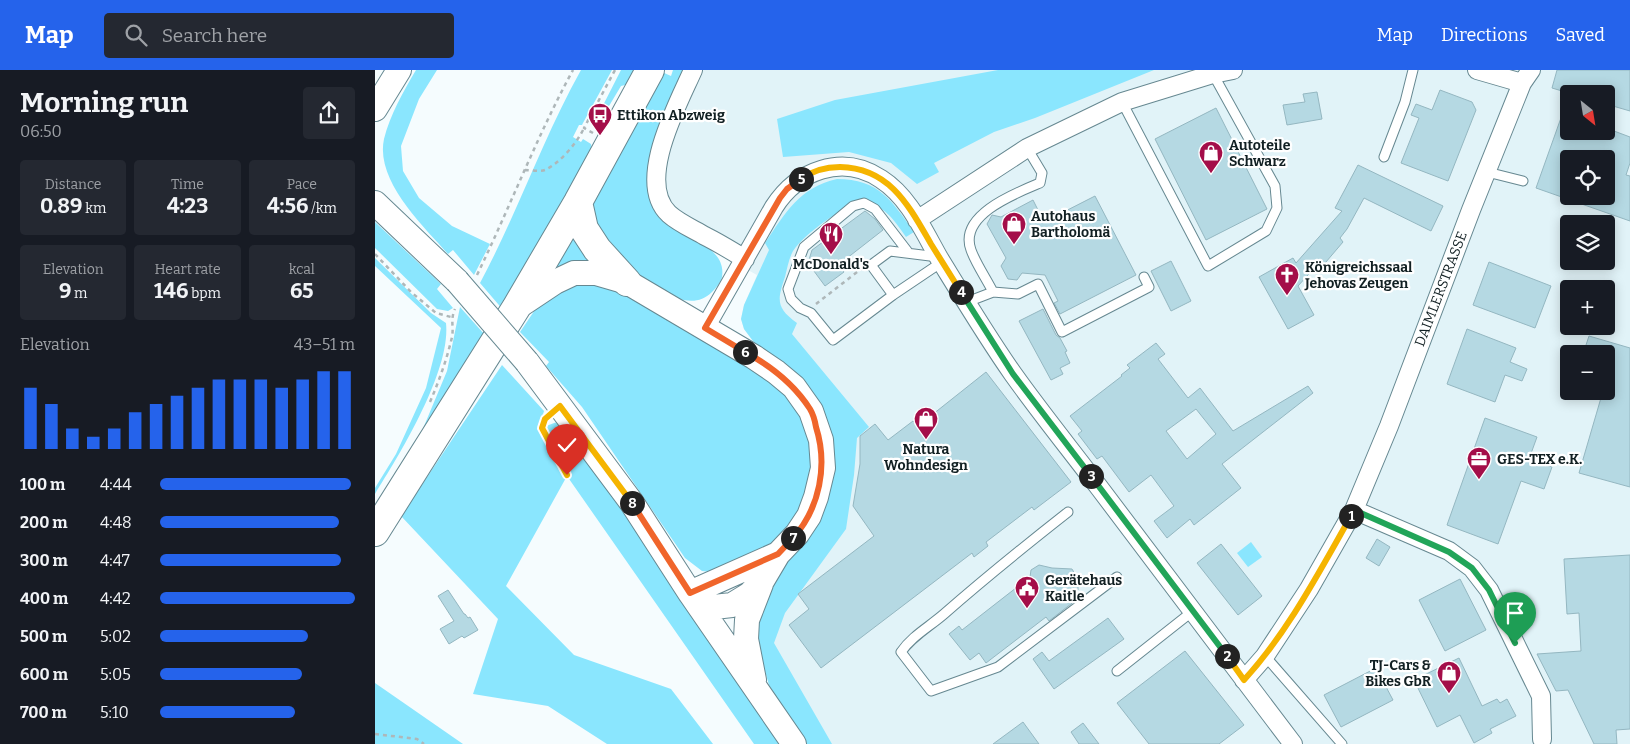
<!DOCTYPE html>
<html lang="en">
<head>
<meta charset="utf-8">
<style>
	body { margin:0; font-family:Bitter,serif; background:#242831; color:#f1f3f6; height:100vh; display:flex; flex-direction:column; font-size:19px; white-space:nowrap }
	* { box-sizing:border-box; margin:0 }
	p { font-size:16px; color:#9ea1a6 }
	.icon { flex:none; width:28px; height:28px; fill:none; stroke:currentColor; stroke-width:2; stroke-linecap:round; stroke-linejoin:round }
	.map { position:relative; flex:1; overflow:hidden }
	.drawer { display:flex; flex-direction:column; background:#171b24; width:375px }
	.drawer>* { flex:none }
	.needle { width:32px; rotate:150deg }
	.buttons { position:absolute; left:1185px; top:15px; display:grid; gap:10px }
	.buttons a { display:grid; place-items:center; width:55px; height:55px; border-radius:5px; background:#171b24; box-shadow:0 2px 12px #0003; font-size:25px }
	.pin { position:absolute; display:grid; place-items:center; width:42px; height:42px; color:#fff; margin:-51px -21px; border-radius:50% 50% 50% 0; rotate:-45deg; box-shadow:0 0 5px #0007 }
	.pin .icon { rotate:45deg }
	.km { position:absolute; width:25px; height:25px; margin:-12px; border-radius:50%; background:#222; color:#fff; font-size:14px; line-height:25px; text-align:center }
	.round { display:grid; place-items:center; flex:none; width:52px; height:52px; border-radius:5px; background:#242831 }
	.headline { display:flex; align-items:center; justify-content:space-between; height:85px; padding:0 20px }
	h1 { font-size:28px; font-weight:700; line-height:38px }
	.stats { display:grid; grid-template-columns:repeat(3,1fr); gap:8px; height:85px; padding:5px 20px }
	.stats div { display:grid; align-content:center; border-radius:5px; background:#242831; text-align:center }
	.stats b { font-size:21px; font-weight:700 }
	.stats small { font-size:14px; font-weight:400 }
	.stats p { font-size:14px }
	.chart { height:140px; padding:10px 20px }
	.chart p { display:flex; justify-content:space-between }
	.chart svg { width:100%; height:90px; margin-top:5px; stroke:#2563eb; stroke-width:6 }
	ul { padding:0 20px; list-style:none; font-size:16px }
	li { display:grid; grid-template-columns:80px 60px 1fr; align-items:center; height:38px }
	li i { height:12px; border-radius:6px; background:#2563eb }
	header { display:flex; align-items:center; gap:30px; box-sizing:border-box; height:70px; padding:0 25px; background:#2563eb; color:#fff }
	header strong { font-size:24px }
	nav { display:flex; gap:28px; margin-inline-start:auto; font-size:18px }
	.search { width:350px; height:45px; background:#242831; display:flex; align-items:center; gap:12px; box-sizing:border-box; padding:0 18px; border-radius:5px; color:#9ea1a6; font-size:19px }
	main { display:flex; flex:1; min-height:0 }
	.map>svg:first-child { display:block }
</style>
</head>
<body>
<header>
<strong>Map</strong>
<div class="search"><svg class="icon" aria-label="search" viewBox="0 0 24 24"><circle cx="10" cy="10" r="6"/><path d="M15 15l6 6"/></svg>Search here</div>
<nav><a>Map</a><a>Directions</a><a>Saved</a></nav>
</header>
<main>
<section class="drawer">
<div class="headline"><div><h1>Morning run</h1><p>06:50</p></div><a class="round"><svg class="icon" aria-label="share" viewBox="0 0 24 24"><path d="M12 15V3M7 8l5-5 5 5M5 13v7h14v-7"/></svg></a></div>
<div class="stats">
<div><p>Distance</p><b>0.89<small> km</small></b></div>
<div><p>Time</p><b>4:23</b></div>
<div><p>Pace</p><b>4:56<small> /km</small></b></div>
</div>
<div class="stats">
<div><p>Elevation</p><b>9<small> m</small></b></div>
<div><p>Heart rate</p><b>146<small> bpm</small></b></div>
<div><p>kcal</p><b>65</b></div>
</div>
<div class="chart"><p><span>Elevation</span>43–51 m</p>
<svg viewBox="0 0 160 44" preserveAspectRatio="none"><path d="M5 44V14M15 44V22M25 44V34M35 44V38M45 44V34M55 44V26M65 44V22M75 44V18M85 44V14M95 44V10M105 44V10M115 44V10M125 44V14M135 44V10M145 44V6M155 44V6"/></svg>
</div>
<ul>
<li><b>100 m</b>4:44<i style="width:98%"></i></li>
<li><b>200 m</b>4:48<i style="width:92%"></i></li>
<li><b>300 m</b>4:47<i style="width:93%"></i></li>
<li><b>400 m</b>4:42<i style="width:100%"></i></li>
<li><b>500 m</b>5:02<i style="width:76%"></i></li>
<li><b>600 m</b>5:05<i style="width:73%"></i></li>
<li><b>700 m</b>5:10<i style="width:69%"></i></li>
</ul>
</section>
<div class="map">
<svg width="1255" height="674" viewBox="0 0 1255 674">
	<rect width="100%" height="100%" fill="#f5fcfe"/>
	<path fill="#e1f3f8" fill-rule="evenodd" d="M313 0H1255V674H431L394 615 405 501 432 467 425 310 378 271 369 259 366 249 369 235 382 205 331 177 289 150 278 138 273 117 275 93ZM1194 24H1231V61H1194ZM1194 89H1231V126H1194ZM1194 154H1231V191H1194ZM1194 219H1231V256H1194ZM1194 284H1231V321H1194Z"/>
	<path fill="#8ae6fe" d="M41 0H62L44 29 26 76 28 101 44 128 77 156 115 174 99 205 78 180 73 184C48 156 0 111 9 69 15 45 28 22 41 0Z
		M206 0H237L208 53 207 55H204L198 67 206 72 208 69 216 74 217 80 129 241 105 213C142 144 168 68 206 0Z
		M246 0H263L250 15 246 16 222 56 219 53Z
		M298 0H313C302 27 270 91 273 117 274 129 280 143 289 151 308 167 352 176 347 207 346 212 341 218 337 222 313 246 279 215 258 200 247 193 233 185 225 175 220 167 217 144 215 135L287 2 296 6Z
		M623 0H779L660 48 619 62 559 93 564 102 542 114 516 93 474 82 408 87 402 49 460 30Z
		M462 109C504 109 517 131 539 162L531 167C518 148 510 137 487 130 466 139 431 162 418 181 414 188 412 199 410 207 402 230 401 238 422 253L417 264 494 357 482 368 479 405 471 459 410 543 399 573 457 674H431L394 615 382 574 381 553 389 528 405 501 432 467 449 435 425 310 378 271 369 259 366 249 369 235 394 180 390 173C411 142 424 118 462 109Z
		M0 152 66 214 62 219 78 238 73 241 62 239 0 178Z
		M200 159 234 200 171 210Z
		M0 188 56 243 71 253C76 301 25 384 0 424V418L21 384 51 318 66 258 0 196Z
		M196 213 236 216 370 294 409 323 427 346 437 381 436 412 419 450 403 469 383 484 343 503 327 501 310 488 207 337 171 296 174 292 145 262 168 228Z
		M85 237 110 265 0 437 47 361 72 301Z
		M127 295 169 341 165 354 171 356 182 352 231 415 408 674H379L192 406 131 516 199 585 296 619 338 674H232L173 636 98 624 123 549 26 446Z
		M876 472 887 487 873 497 862 483Z
		M0 613 88 674H0Z"/>
	<path fill="#b5d9e3" stroke="#94b7c1" fill-rule="evenodd" d="M1182 0H1255V41L1231 34V24H1197L1177 18Z
		M1065 20 1097 32 1101 40 1073 111 1026 93 1044 48 1036 45 1041 34 1057 40Z
		M942 22 947 49 912 55 908 35 930 32 928 24Z
		M1192 31 1194 32V61H1231V58L1255 67V93L1251 105 1255 106V151L1161 118ZM1194 89H1231V126H1194Z
		M841 38 892 139 831 170 780 69Z
		M983 95 1068 136 1056 161 989 128 972 159 965 168 968 172 945 199 941 196 923 216 939 245 913 259 884 207 918 188 921 193 967 141 960 138Z
		M720 126 761 205 685 244 679 233 683 231 670 205 647 203 642 210 633 209 626 196 631 188 612 154 617 145 626 147 658 130 669 152Z
		M490 141 500 149 508 160 467 192 470 196 466 198 469 202 450 216 433 193 437 180Z
		M796 191 816 231 796 241 776 201Z
		M1114 192 1176 216 1160 258 1098 235Z
		M668 239 681 265 685 268 692 281 690 282 695 293 685 298 688 304 676 310 644 251Z
		M1092 259 1141 278 1135 292 1152 299 1147 311 1130 305 1120 332 1072 314Z
		M1214 266 1255 278V417L1204 403 1228 321H1231V284H1208Z
		M781 273 790 284 783 289 813 328 825 318 858 361 933 316 938 323 847 394 866 418 819 455 815 449 792 468 779 451 799 436 776 405 754 422 727 386 722 389 703 364 707 361 695 346 747 306 746 305 755 298 752 295ZM821 339 841 364 812 389 791 361Z
		M611 302 696 412 659 440 657 437 611 472 613 476 599 487 597 483 446 598 414 555 434 539 423 524 499 466 478 436 485 394V366L500 354 513 370 538 351 543 356Z
		M1110 348 1162 367 1154 389 1177 397 1169 419 1146 411 1123 474 1072 455Z
		M1002 469 1015 477 1004 496 991 488Z
		M846 474 887 526 863 545 822 493Z
		M1255 485V659L1241 660 1242 674H1219L1193 620 1181 621 1162 584 1206 581 1204 543 1192 544 1189 489Z
		M664 495 677 498 697 499 703 509V520L697 523 701 530 674 551 671 547 611 593 604 583 595 590 574 564 584 556 587 560 655 507 656 500Z
		M1085 509 1111 560 1070 581 1044 530Z
		M73 520 89 544H90L93 548 95 547 103 560 89 568 87 566 74 574 65 559 79 551 63 526Z
		M733 548 749 569 679 619 658 589 667 582 674 591Z
		M810 581 869 655 844 674H774L742 633Z
		M1084 588 1107 636 1122 629 1125 633 1132 629 1141 646 1115 659 1117 663 1099 673 1085 645 1062 657 1039 610Z
		M1001 598 1018 630 966 657 949 625Z
		M648 652 664 674H618Z
		M708 653 724 674H704L696 662Z"/>
	<g fill="none" stroke-linecap="round" stroke-linejoin="round">
		<defs>
			<path id="service" d="M747 32 833 196 891 161 902 138 900 116 838 4
				M1009 87 1030 32 1038 0
				M1112 102 1148 111
				M533 182 500 139 489 133 478 136 429 177 413 219 416 229 425 238 436 243 458 270 518 225 567 192
				M618 222 643 224 663 214 687 262 774 217 769 207
				M518 225 496 195 515 181 563 187
				M592 232 618 222C611 208 601 194 596 180 583 145 641 123 665 113L667 103 652 78
				M693 442C651 475 609 509 569 544 554 557 537 566 526 582L556 621 623 597 742 507
				M890 586 967 674
				M742 601 818 541"/>
			<path id="minor" d="M318 0C303 34 260 112 294 144 304 153 318 159 330 166 344 173 357 181 370 189
				M1102 0 1147 13
				M542 150 652 78 747 32 838 4 858 0
				M330 258 399 137C422 101 467 83 506 109 534 127 548 160 564 188 588 227 612 267 638 304 665 342 695 379 723 416 788 502 853 588 918 674
				M979 440 1074 481 1097 498 1114 520 1166 626 1167 669
				M869 610 890 586 934 519 979 440 1014 356 1096 140 1147 13 1156 0"/>
			<path id="secondary" d="M0 39 24 0
				M0 133 82 211
				M141 238 180 212 199 203H221L252 212 379 287 401 302 419 317 436 341 446 370 448 398 441 427 434 446 422 464 403 484 387 511 375 524 357 535 339 537 315 523
				M152 292 257 433 315 523 419 674
				M315 523 403 484
				M379 610 371 569 372 550 386 514"/>
			<path id="primary" d="M203 132 209 159 222 179 252 212
				M0 462 141 238 203 132 275 0"/>
		</defs>
		<use href="#service" stroke="#668891" stroke-width="11"/>
		<use href="#minor" stroke="#668891" stroke-width="20"/>
		<use href="#secondary" stroke="#668891" stroke-width="26"/>
		<use href="#primary" stroke="#668891" stroke-width="30"/>
		<path stroke="#aeb7b9" stroke-width="2.5" stroke-dasharray="4 4" stroke-linecap="butt" d="M218 63 209 58 240 0
			M150 100C156 100 165 102 170 100 185 93 202 73 209 58
			M0 184 36 222 61 243 76 247
			M470 190 481 203
			M102 205C135 137 162 66 198 0
			M441 234 486 199
			M55 332C64 311 72 289 77 267 79 256 75 250 80 239
			M171 349 167 358 192 405
			M0 664 42 669 49 674"/>
		<use href="#service" stroke="#fff" stroke-width="9"/>
		<use href="#minor" stroke="#fff" stroke-width="18"/>
		<use href="#secondary" stroke="#fff" stroke-width="24"/>
		<use href="#primary" stroke="#fff" stroke-width="28"/>
		<defs>
			<path id="secondary-bridge" d="M82 211 152 292"/>
		</defs>
		<use href="#secondary-bridge" stroke="#668891" stroke-width="26" stroke-linecap="butt"/>
		<use href="#secondary-bridge" stroke="#fff" stroke-width="24"/>
	</g>
	<g fill="none" stroke-linecap="round" stroke-linejoin="round">
		<defs>
			<path id="split-1" d="M976 446 979 440 1074 482 1097 498 1114 520 1140 573"/>
			<path id="split-2" d="M852 586 869 610C913 562 944 502 976 446"/>
			<path id="split-3" d="M716 406 852 586"/>
			<path id="split-4" d="M586 222 638 304 716 406"/>
			<path id="split-5" d="M426 109C437 101 451 97 465 97 515 98 534 136 556 174 566 190 576 206 586 222"/>
			<path id="split-6" d="M370 282 330 258 405 128 412 119 426 109"/>
			<path id="split-7" d="M370 282C396 296 419 314 435 339 438 344 440 351 441 357 453 395 445 438 418 468"/>
			<path id="split-8" d="M257 433 315 523 403 484 418 468"/>
			<path id="split-9" d="M192 405 167 358 170 349 185 336 257 433"/>
		</defs>
		<use href="#split-1" stroke="#fff" stroke-width="10"/>
		<use href="#split-2" stroke="#fff" stroke-width="10"/>
		<use href="#split-3" stroke="#fff" stroke-width="10"/>
		<use href="#split-4" stroke="#fff" stroke-width="10"/>
		<use href="#split-5" stroke="#fff" stroke-width="10"/>
		<use href="#split-6" stroke="#fff" stroke-width="10"/>
		<use href="#split-7" stroke="#fff" stroke-width="10"/>
		<use href="#split-8" stroke="#fff" stroke-width="10"/>
		<use href="#split-9" stroke="#fff" stroke-width="10"/>
		<use href="#split-1" stroke="#22a559" stroke-width="6"/>
		<use href="#split-2" stroke="#f5b400" stroke-width="6"/>
		<use href="#split-3" stroke="#22a559" stroke-width="6"/>
		<use href="#split-4" stroke="#22a559" stroke-width="6"/>
		<use href="#split-5" stroke="#f5b400" stroke-width="6"/>
		<use href="#split-6" stroke="#f0652b" stroke-width="6"/>
		<use href="#split-7" stroke="#f0652b" stroke-width="6"/>
		<use href="#split-8" stroke="#f0652b" stroke-width="6"/>
		<use href="#split-9" stroke="#f5b400" stroke-width="6"/>
	</g>
	<defs>
		<symbol id="bus-pin" viewBox="-11 -11 22 30"><path d="M0 17L-7.5 6A9.5 9.5 0 1 1 7.5 6Z" fill="#a40e49" stroke="#fff"/><path d="M-5-6H5V4H4V6H2V4H-2V6H-4V4H-5ZM-3.5-4V0h7V-4ZM-3.5 1.2v1.5H-2V1.2ZM2 1.2v1.5H3.5V1.2Z" fill="#fff"/></symbol>
		<symbol id="shop-pin" viewBox="-11 -11 22 30"><path d="M0 17L-7.5 6A9.5 9.5 0 1 1 7.5 6Z" fill="#a40e49" stroke="#fff"/><path d="M-5-2.5h2.3a2.7 3.5 0 0 1 5.4 0H5L5.5 6h-11ZM-1.5-2.5h3a1.5 2.3 0 0 0-3 0Z" fill="#fff"/></symbol>
		<symbol id="restaurant-pin" viewBox="-11 -11 22 30"><path d="M0 17L-7.5 6A9.5 9.5 0 1 1 7.5 6Z" fill="#a40e49" stroke="#fff"/><path d="M-5-6h1v4h1v-4h1v4h1v-4h1v5L-1.5 .5V6h-2V.5L-5-1ZM5-6V6H3V1.5H1.5Q1.5-4 5-6Z" fill="#fff"/></symbol>
		<symbol id="church-pin" viewBox="-11 -11 22 30"><path d="M0 17L-7.5 6A9.5 9.5 0 1 1 7.5 6Z" fill="#a40e49" stroke="#fff"/><path d="M-1.2-6h2.4v3.5h3.3v2.4h-3.3V6h-2.4V-.1h-3.3v-2.4h3.3Z" fill="#fff"/></symbol>
		<symbol id="office-pin" viewBox="-11 -11 22 30"><path d="M0 17L-7.5 6A9.5 9.5 0 1 1 7.5 6Z" fill="#a40e49" stroke="#fff"/><path d="M-6-3h4V-5.5h4V-3h4V5H-6ZM-1-4.5V-3h2v-1.5ZM-6 0V1H6V0Z" fill="#fff"/></symbol>
		<symbol id="civic-pin" viewBox="-11 -11 22 30"><path d="M0 17L-7.5 6A9.5 9.5 0 1 1 7.5 6Z" fill="#a40e49" stroke="#fff"/><path d="M-.6-6.5H3V-4.5H.6V-3L4-1V1h2V6H-6V1h2V-1L-.6-3ZM-1.2 2.5V6h2.4V2.5Z" fill="#fff"/></symbol>
	</defs>
	<g fill-rule="evenodd">
		<use href="#bus-pin" x="211" y="31" width="28" height="38"/>
		<use href="#shop-pin" x="822" y="69" width="28" height="38"/>
		<use href="#shop-pin" x="625" y="140" width="28" height="38"/>
		<use href="#restaurant-pin" x="442" y="150" width="28" height="38"/>
		<use href="#church-pin" x="898" y="191" width="28" height="38"/>
		<use href="#shop-pin" x="537" y="335" width="28" height="38"/>
		<use href="#office-pin" x="1090" y="375" width="28" height="38"/>
		<use href="#civic-pin" x="638" y="504" width="28" height="38"/>
		<use href="#shop-pin" x="1060" y="589" width="28" height="38"/>
	</g>
	<g text-anchor="middle" dominant-baseline="central" stroke-width="4.5" stroke-linejoin="round" paint-order="stroke">
		<g font-size="14" font-weight="bold" fill="#122023" stroke="#fff" text-anchor="start">
			<text x="242" y="45">Ettikon Abzweig</text>
			<text x="854" y="75">Autoteile<tspan x="854" dy="16">Schwarz</tspan></text>
			<text x="656" y="146">Autohaus<tspan x="656" dy="16">Bartholomä</tspan></text>
			<text x="456" y="194" text-anchor="middle">McDonald's</text>
			<text x="930" y="197">Königreichssaal<tspan x="930" dy="16">Jehovas Zeugen</tspan></text>
			<text x="551" y="379" text-anchor="middle">Natura<tspan x="551" dy="16">Wohndesign</tspan></text>
			<text x="1122" y="389">GES-TEX e.K.</text>
			<text x="670" y="510">Gerätehaus<tspan x="670" dy="16">Kaitle</tspan></text>
			<text x="1056" y="595" text-anchor="end">TJ-Cars &amp;<tspan x="1056" dy="16">Bikes GbR</tspan></text>
		</g>
		<g font-size="14" fill="#122023" stroke="#fff">
			<text transform="translate(1066 219) rotate(-69)">DAIMLERSTRASSE</text>
		</g>
	</g>
</svg>
<div class="buttons">
<a><svg class="needle" viewBox="-14 -14 28 28"><path d="M0-13l5 13h-10z" fill="#e53935"/><path d="M0 13l5-13h-10z" fill="#9ea1a6"/></svg></a>
<a><svg class="icon" aria-label="locate" viewBox="0 0 24 24"><circle cx="12" cy="12" r="6"/><path d="M12 2v4M12 18v4M2 12h4M18 12h4"/></svg></a>
<a><svg class="icon" aria-label="layers" viewBox="0 0 24 24"><path d="M12 4l9 5-9 5-9-5zM3 14l9 5 9-5"/></svg></a>
<a>+</a>
<a>−</a>
</div>
<div class="pin" style="left:1140px;top:573px;background:#1e9e55"><svg class="icon" aria-label="arrive" viewBox="0 0 24 24"><path d="M6 21V4h12l-3 4 3 4H6"/></svg></div>
<div class="pin" style="left:192px;top:405px;background:#d93025"><svg class="icon" aria-label="check" viewBox="0 0 24 24"><path d="M5 12l5 5 9-10"/></svg></div>
<b class="km" style="left:976px;top:446px">1</b>
<b class="km" style="left:852px;top:586px">2</b>
<b class="km" style="left:716px;top:406px">3</b>
<b class="km" style="left:586px;top:222px">4</b>
<b class="km" style="left:426px;top:109px">5</b>
<b class="km" style="left:370px;top:282px">6</b>
<b class="km" style="left:418px;top:468px">7</b>
<b class="km" style="left:257px;top:433px">8</b>
</div>
</main>
</body>
</html>
